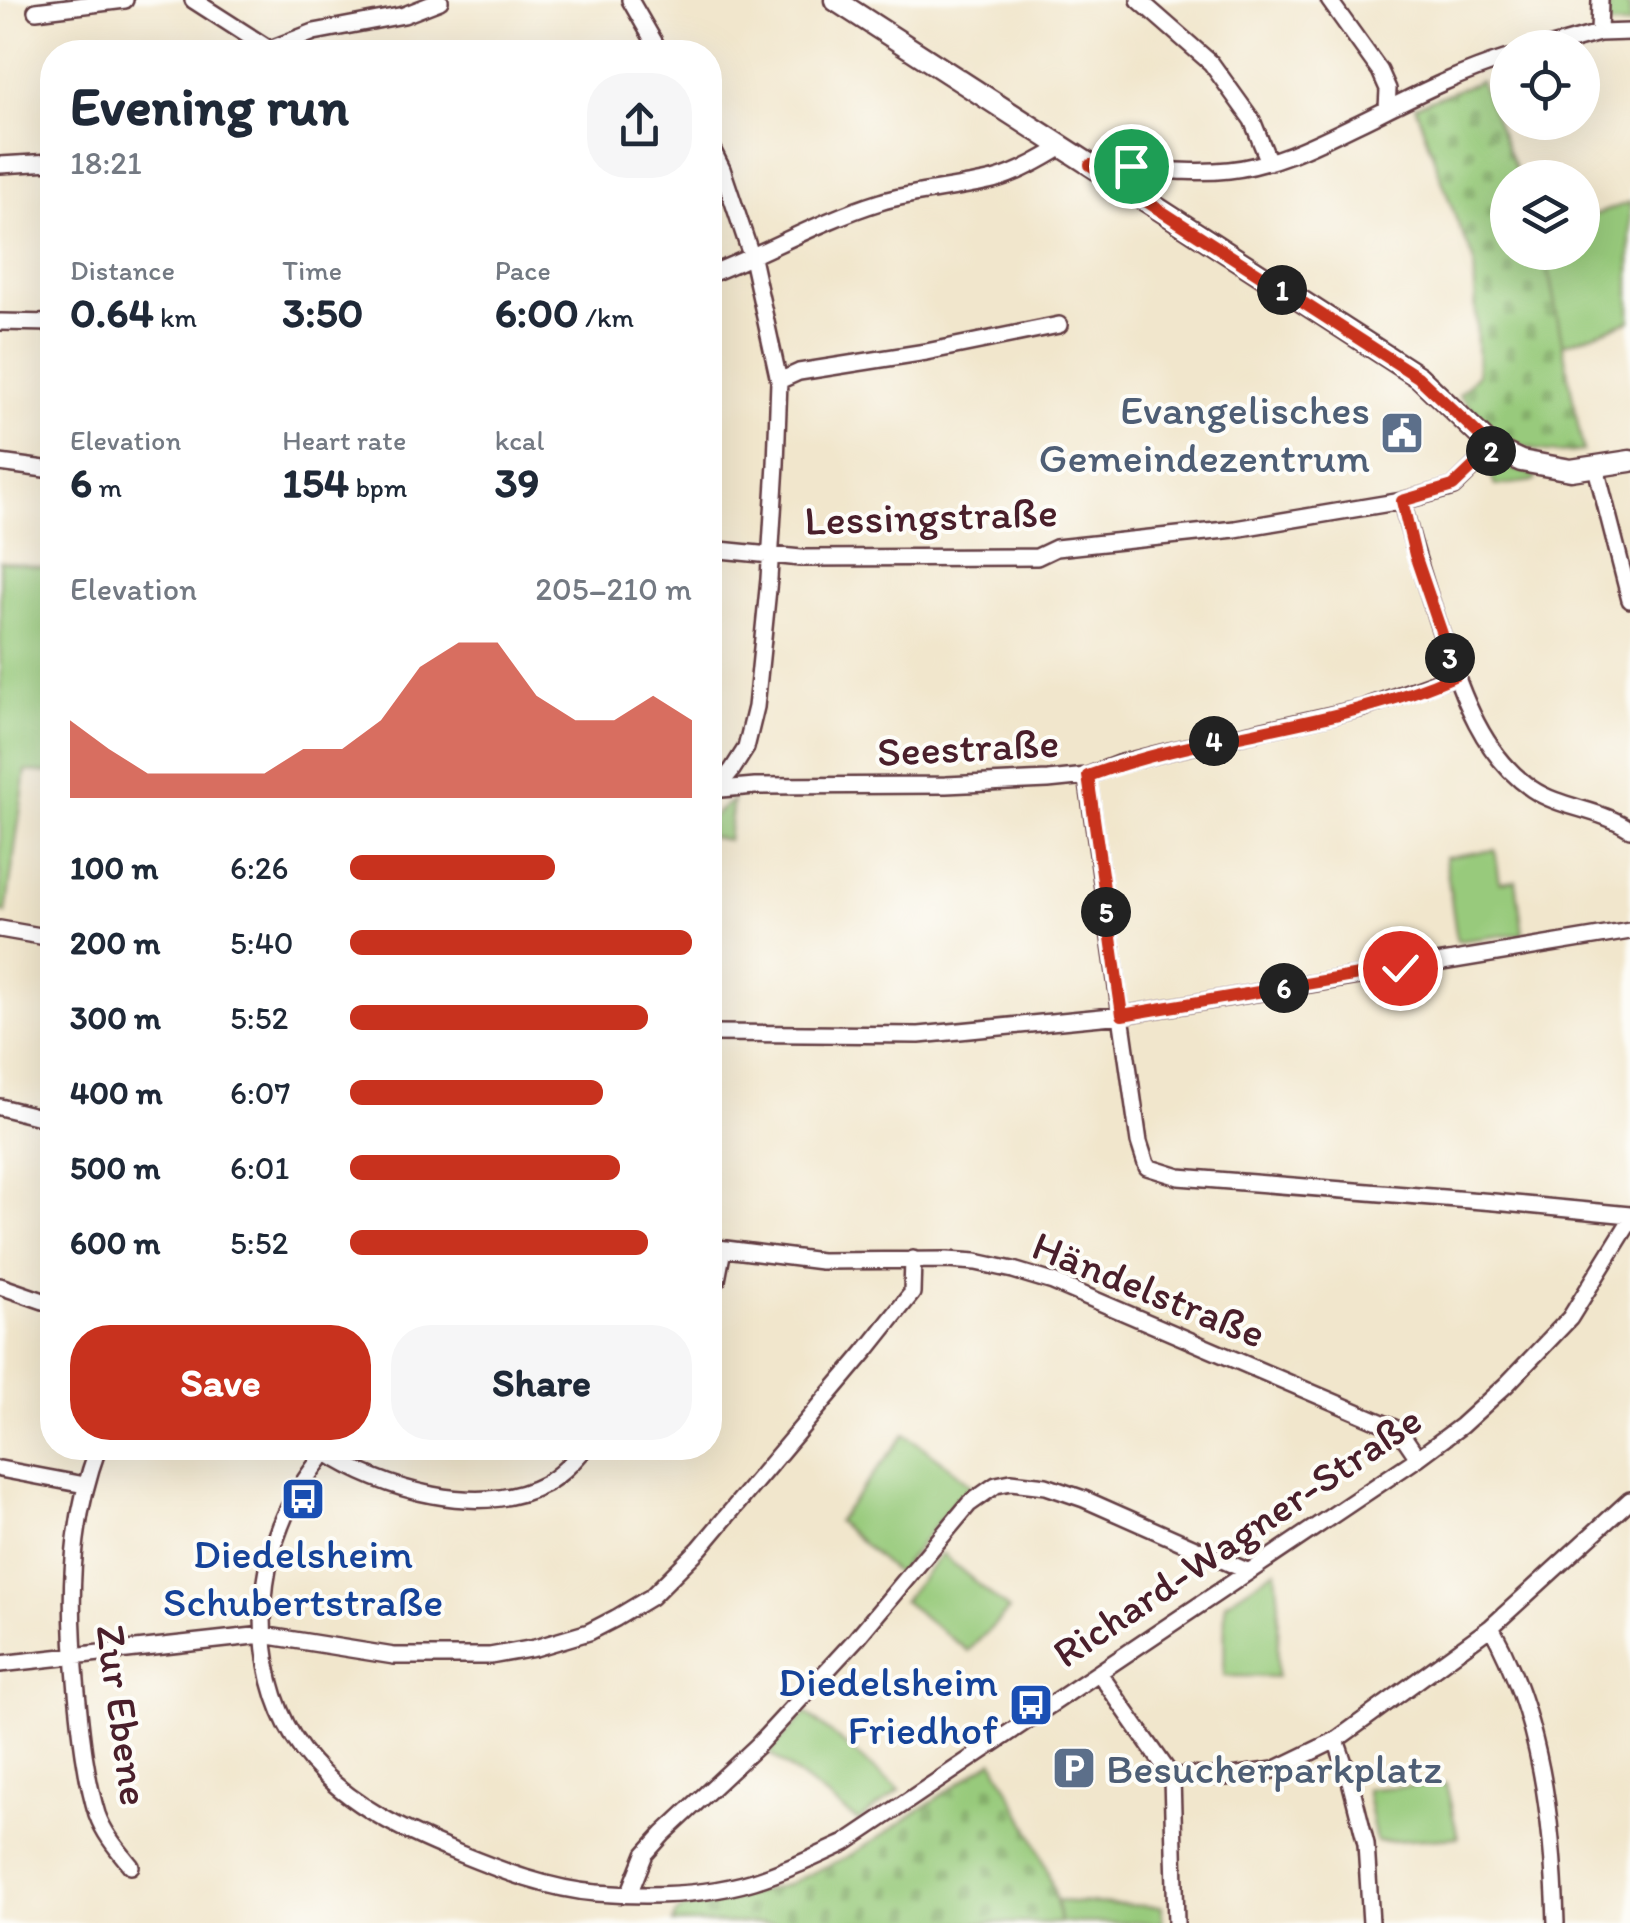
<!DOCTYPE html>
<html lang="en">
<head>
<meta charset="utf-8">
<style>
	body { margin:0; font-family:Itim,sans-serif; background:#f6f6f7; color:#1f2937; height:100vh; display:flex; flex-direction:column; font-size:38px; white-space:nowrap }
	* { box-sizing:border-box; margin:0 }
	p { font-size:32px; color:#747a83 }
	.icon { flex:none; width:55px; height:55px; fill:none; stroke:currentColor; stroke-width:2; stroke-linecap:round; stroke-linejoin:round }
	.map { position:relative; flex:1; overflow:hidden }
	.panel { position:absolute; left:40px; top:40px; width:682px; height:1420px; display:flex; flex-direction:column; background:#fff; border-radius:40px; box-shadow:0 10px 40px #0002 }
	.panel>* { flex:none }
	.buttons { position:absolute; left:1490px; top:30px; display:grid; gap:20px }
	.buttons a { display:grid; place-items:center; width:110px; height:110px; border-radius:50%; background:#fff; box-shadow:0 10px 40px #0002; font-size:50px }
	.pin { position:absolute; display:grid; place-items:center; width:85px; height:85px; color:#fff; margin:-42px; border:5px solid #fff; border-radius:50%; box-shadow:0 2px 10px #0007 }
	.km { position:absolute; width:50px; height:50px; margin:-25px; border-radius:50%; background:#222; color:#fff; font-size:28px; line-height:50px; text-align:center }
	.round { display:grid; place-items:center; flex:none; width:105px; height:105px; border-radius:40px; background:#f6f6f7 }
	.summary { display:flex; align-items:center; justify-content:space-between; height:170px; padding:0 30px }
	h1 { font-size:55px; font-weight:800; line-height:75px }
	.figures { display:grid; grid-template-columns:repeat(3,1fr); gap:15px; height:170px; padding:10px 30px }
	.figures div { display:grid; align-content:center }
	.figures b { font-size:42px; font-weight:800 }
	.figures small { font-size:28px; font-weight:400 }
	.figures p { font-size:28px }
	.chart { height:280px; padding:20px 30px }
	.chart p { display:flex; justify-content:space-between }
	.chart svg { width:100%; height:180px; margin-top:10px; fill:#c8321e; opacity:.7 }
	.button { display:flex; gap:20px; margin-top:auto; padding:20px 30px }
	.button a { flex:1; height:115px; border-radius:40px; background:#c8321e; color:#fff; font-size:40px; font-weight:800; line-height:115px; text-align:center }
	.button a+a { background:#f6f6f7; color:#1f2937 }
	ul { padding:0 30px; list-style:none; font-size:32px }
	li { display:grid; grid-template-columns:160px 120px 1fr; align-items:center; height:75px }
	li i { height:25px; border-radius:12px; background:#c8321e }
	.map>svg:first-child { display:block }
</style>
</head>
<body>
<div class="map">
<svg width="1630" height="1923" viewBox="0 0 1630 1923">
	<defs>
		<pattern id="cemetery-stones" width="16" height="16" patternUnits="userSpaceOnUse" patternTransform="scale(2.5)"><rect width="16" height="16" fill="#98ca7b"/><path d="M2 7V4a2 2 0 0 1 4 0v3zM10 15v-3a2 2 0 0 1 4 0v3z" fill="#84ad6a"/></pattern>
	</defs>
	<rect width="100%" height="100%" fill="#fdfcf7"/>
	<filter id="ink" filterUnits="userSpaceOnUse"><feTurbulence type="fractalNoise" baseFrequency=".01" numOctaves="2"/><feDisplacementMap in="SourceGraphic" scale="20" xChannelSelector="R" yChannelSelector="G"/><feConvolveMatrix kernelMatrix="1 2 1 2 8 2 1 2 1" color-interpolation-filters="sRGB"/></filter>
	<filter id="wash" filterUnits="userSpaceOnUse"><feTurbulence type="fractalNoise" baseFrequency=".0048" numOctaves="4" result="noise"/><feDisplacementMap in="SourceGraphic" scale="40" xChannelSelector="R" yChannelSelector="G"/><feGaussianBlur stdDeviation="2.25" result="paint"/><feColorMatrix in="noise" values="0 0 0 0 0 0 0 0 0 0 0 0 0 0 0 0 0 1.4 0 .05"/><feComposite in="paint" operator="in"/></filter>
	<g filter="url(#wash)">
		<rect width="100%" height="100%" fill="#f1e6cc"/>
		<path fill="#98ca7b" stroke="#717453" stroke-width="2.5" d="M1609 0H1618L1630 7V26H1610L1607 22Z
			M1630 202V321L1561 345 1545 253 1582 252 1583 219Z
			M1502 466 1535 475V481L1495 486 1489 470Z
			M0 561 52 569V773L26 771 6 913 0 911Z
			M733 800 728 840 710 837V818Z
			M1495 850 1500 882 1516 880 1523 933 1457 941 1445 857Z
			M905 1434 946 1464 971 1486 953 1503 897 1574 837 1521Z
			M942 1554 1009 1610 968 1651 903 1601Z
			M1276 1570 1279 1604 1277 1677 1224 1676 1225 1603Z
			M806 1713 900 1790 858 1821 769 1753Z
			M1446 1784 1458 1837 1376 1842 1366 1789Z
			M1057 1901 1162 1907V1923H1060Z"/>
		<path fill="url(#cemetery-stones)" stroke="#717453" stroke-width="2.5" d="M1480 81 1519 177 1508 178V252L1545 253 1583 451C1522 460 1499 436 1459 395L1478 374 1474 259 1456 219 1415 106Z
			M993 1760C1020 1813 1053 1863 1060 1923H673L675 1915 683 1908 718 1903 786 1885 847 1857 880 1837Z"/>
	</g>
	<g filter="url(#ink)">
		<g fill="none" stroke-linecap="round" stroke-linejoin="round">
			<defs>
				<path id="street" d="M193 0 274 52
					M630 0 660 52
					M1139 0 1211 63 1252 120 1269 162
					M1329 0 1380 71 1388 89 1387 109
					M36 11 125 0
					M1599 33 1600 0
					M1545 48 1599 33 1630 32
					M270 49 314 32 404 15 440 1
					M710 145 722 169 752 258 779 381 776 464 769 579 756 707 746 748 732 770 713 793
					M0 165 52 162
					M1091 165C1136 166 1184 175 1229 170 1276 165 1318 143 1359 123 1408 99 1455 74 1508 58
					M710 274C767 252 821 220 880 202 916 191 956 189 993 180 1017 174 1041 160 1062 147
					M0 322 52 323
					M779 381 799 372 926 352 1059 325
					M0 463 52 470
					M1596 468 1630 600
					M1402 501C1412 544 1425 584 1439 626 1459 684 1478 752 1532 789 1560 808 1600 809 1630 829
					M710 549 801 558 1037 557 1056 548 1235 529 1402 501 1453 487 1493 448
					M1087 776 1139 1142 1147 1167 1179 1177 1494 1202 1630 1215
					M710 790 755 786 946 785 1048 780 1087 776 1118 764 1170 751 1363 708 1456 675
					M0 929 52 938
					M710 1033 919 1035 1122 1015 1630 931
					M0 1107 52 1120
					M710 1247 821 1261 947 1260 976 1262 1013 1270 1053 1282 1399 1430 1418 1458
					M0 1286 52 1304
					M710 1289 717 1280 723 1249
					M98 1448C68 1530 69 1606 77 1692 81 1732 85 1775 97 1814 104 1834 118 1850 131 1866
					M329 1448C310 1471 292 1496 281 1525 251 1599 257 1700 312 1762 351 1806 404 1831 458 1853 502 1871 549 1889 596 1893 648 1897 705 1896 754 1881 786 1871 815 1857 845 1843L1418 1458 1461 1426 1507 1384 1570 1318 1630 1221
					M325 1452C382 1490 481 1518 545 1484 561 1475 573 1462 585 1448
					M0 1469 85 1485
					M1491 1627C1541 1717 1553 1821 1556 1923
					M0 1664 263 1635 394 1656H490L535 1648 589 1632 616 1618 651 1597 700 1548 865 1352 912 1293 913 1259
					M1099 1673 1172 1777 1176 1923
					M1336 1740 1349 1777 1366 1844 1371 1923
					M1172 1777 1187 1775 1225 1777 1274 1770 1336 1740 1491 1627 1630 1500
					M629 1894 645 1854 663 1834 757 1746 856 1639 969 1504 996 1485 1011 1482 1046 1486 1084 1499 1247 1571"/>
				<path id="secondary" d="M835 0 1419 377 1493 448 1521 461 1571 470 1630 461"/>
			</defs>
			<use href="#street" stroke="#633d43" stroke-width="20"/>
			<use href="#secondary" stroke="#633d43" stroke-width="25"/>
			<use href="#street" stroke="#fff" stroke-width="15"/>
			<use href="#secondary" stroke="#fff" stroke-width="20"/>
		</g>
	</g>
	<g fill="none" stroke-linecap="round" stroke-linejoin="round" filter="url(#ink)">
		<defs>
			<path id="route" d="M1131 166 1090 165 1418 377 1493 448 1453 486 1402 501 1415 555 1456 675C1339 728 1207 732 1088 776L1122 1015 1400 968"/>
		</defs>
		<use href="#route" stroke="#fff" stroke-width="20"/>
		<use href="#route" stroke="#c8321e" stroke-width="12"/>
	</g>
	<defs>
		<symbol id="civic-square" viewBox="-11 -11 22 22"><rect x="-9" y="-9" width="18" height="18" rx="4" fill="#5c6f8a" stroke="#fdfcf7"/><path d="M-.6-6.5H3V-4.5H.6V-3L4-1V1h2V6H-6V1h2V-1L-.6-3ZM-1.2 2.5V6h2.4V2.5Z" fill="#fff"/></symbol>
		<symbol id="bus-square" viewBox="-11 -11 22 22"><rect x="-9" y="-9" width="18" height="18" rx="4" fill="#1a4fb4" stroke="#fdfcf7"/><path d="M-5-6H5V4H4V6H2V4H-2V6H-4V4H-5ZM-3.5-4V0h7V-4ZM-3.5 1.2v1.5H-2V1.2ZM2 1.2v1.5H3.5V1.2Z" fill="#fff"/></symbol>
		<symbol id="parking-square" viewBox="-11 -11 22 22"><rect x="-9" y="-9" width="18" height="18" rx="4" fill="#5c6f8a" stroke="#fdfcf7"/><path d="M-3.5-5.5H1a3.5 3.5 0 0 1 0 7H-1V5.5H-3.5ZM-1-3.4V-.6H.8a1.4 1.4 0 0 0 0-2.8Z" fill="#fff"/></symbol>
	</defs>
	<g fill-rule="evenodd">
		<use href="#civic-square" x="1377" y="408" width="50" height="50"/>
		<use href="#bus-square" x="278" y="1474" width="50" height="50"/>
		<use href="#bus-square" x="1006" y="1680" width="50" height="50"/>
		<use href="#parking-square" x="1049" y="1743" width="50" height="50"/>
	</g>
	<g text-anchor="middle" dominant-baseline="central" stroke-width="8" stroke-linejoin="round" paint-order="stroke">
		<g font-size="42" fill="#4e5e75" stroke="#fdfcf7" text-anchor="end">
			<text x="1370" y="409">Evangelisches<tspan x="1370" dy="48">Gemeindezentrum</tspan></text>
			<text x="1106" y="1768" text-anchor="start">Besucherparkplatz</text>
		</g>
		<g font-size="42" fill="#4a1f2b" stroke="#fdfcf7">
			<text transform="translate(931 516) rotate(-2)">Lessingstraße</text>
			<text transform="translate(968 747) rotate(-3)">Seestraße</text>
			<text transform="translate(1149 1289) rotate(22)">Händelstraße</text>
			<text transform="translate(1237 1536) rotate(-34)">Richard-Wagner-Straße</text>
			<text transform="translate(123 1715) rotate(82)">Zur Ebene</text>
		</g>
		<g font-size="42" fill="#164399" stroke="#fdfcf7">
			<text x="303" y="1553">Diedelsheim<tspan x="303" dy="48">Schubertstraße</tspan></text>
			<text x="998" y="1681" text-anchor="end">Diedelsheim<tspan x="998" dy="48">Friedhof</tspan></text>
		</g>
	</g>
</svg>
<div class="buttons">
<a><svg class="icon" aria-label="locate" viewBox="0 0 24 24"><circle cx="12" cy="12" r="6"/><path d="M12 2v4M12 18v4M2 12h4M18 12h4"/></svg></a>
<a><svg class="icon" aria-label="layers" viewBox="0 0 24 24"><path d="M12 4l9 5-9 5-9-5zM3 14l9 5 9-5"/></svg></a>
</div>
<div class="pin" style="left:1131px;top:166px;background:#1e9e55"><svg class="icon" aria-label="arrive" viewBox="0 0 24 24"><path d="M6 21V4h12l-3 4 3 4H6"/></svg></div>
<div class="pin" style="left:1400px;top:968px;background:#d93025"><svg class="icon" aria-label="check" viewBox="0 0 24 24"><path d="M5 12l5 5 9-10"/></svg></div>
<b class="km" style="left:1282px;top:290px">1</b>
<b class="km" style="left:1491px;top:451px">2</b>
<b class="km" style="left:1450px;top:658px">3</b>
<b class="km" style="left:1214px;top:741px">4</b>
<b class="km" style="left:1106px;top:912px">5</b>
<b class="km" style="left:1284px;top:988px">6</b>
<section class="panel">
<div class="summary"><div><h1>Evening run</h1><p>18:21</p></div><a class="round"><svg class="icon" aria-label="share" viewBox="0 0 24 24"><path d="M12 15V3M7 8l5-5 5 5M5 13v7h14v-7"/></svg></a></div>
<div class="figures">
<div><p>Distance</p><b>0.64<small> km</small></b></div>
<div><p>Time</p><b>3:50</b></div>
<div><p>Pace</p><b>6:00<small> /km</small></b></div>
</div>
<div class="figures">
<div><p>Elevation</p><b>6<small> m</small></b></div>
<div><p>Heart rate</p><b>154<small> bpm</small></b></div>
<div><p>kcal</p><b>39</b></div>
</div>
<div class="chart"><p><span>Elevation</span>205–210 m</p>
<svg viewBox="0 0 160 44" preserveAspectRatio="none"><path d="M0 44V25L10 32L20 38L30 38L40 38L50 38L60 32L70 32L80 25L90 12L100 6L110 6L120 19L130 25L140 25L150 19L160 25V44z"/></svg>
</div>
<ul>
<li><b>100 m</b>6:26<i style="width:60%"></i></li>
<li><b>200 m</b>5:40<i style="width:100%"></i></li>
<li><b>300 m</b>5:52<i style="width:87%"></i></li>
<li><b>400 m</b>6:07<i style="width:74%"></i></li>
<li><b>500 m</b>6:01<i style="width:79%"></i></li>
<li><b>600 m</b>5:52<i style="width:87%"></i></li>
</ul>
<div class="button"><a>Save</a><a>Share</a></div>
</section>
</div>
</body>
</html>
